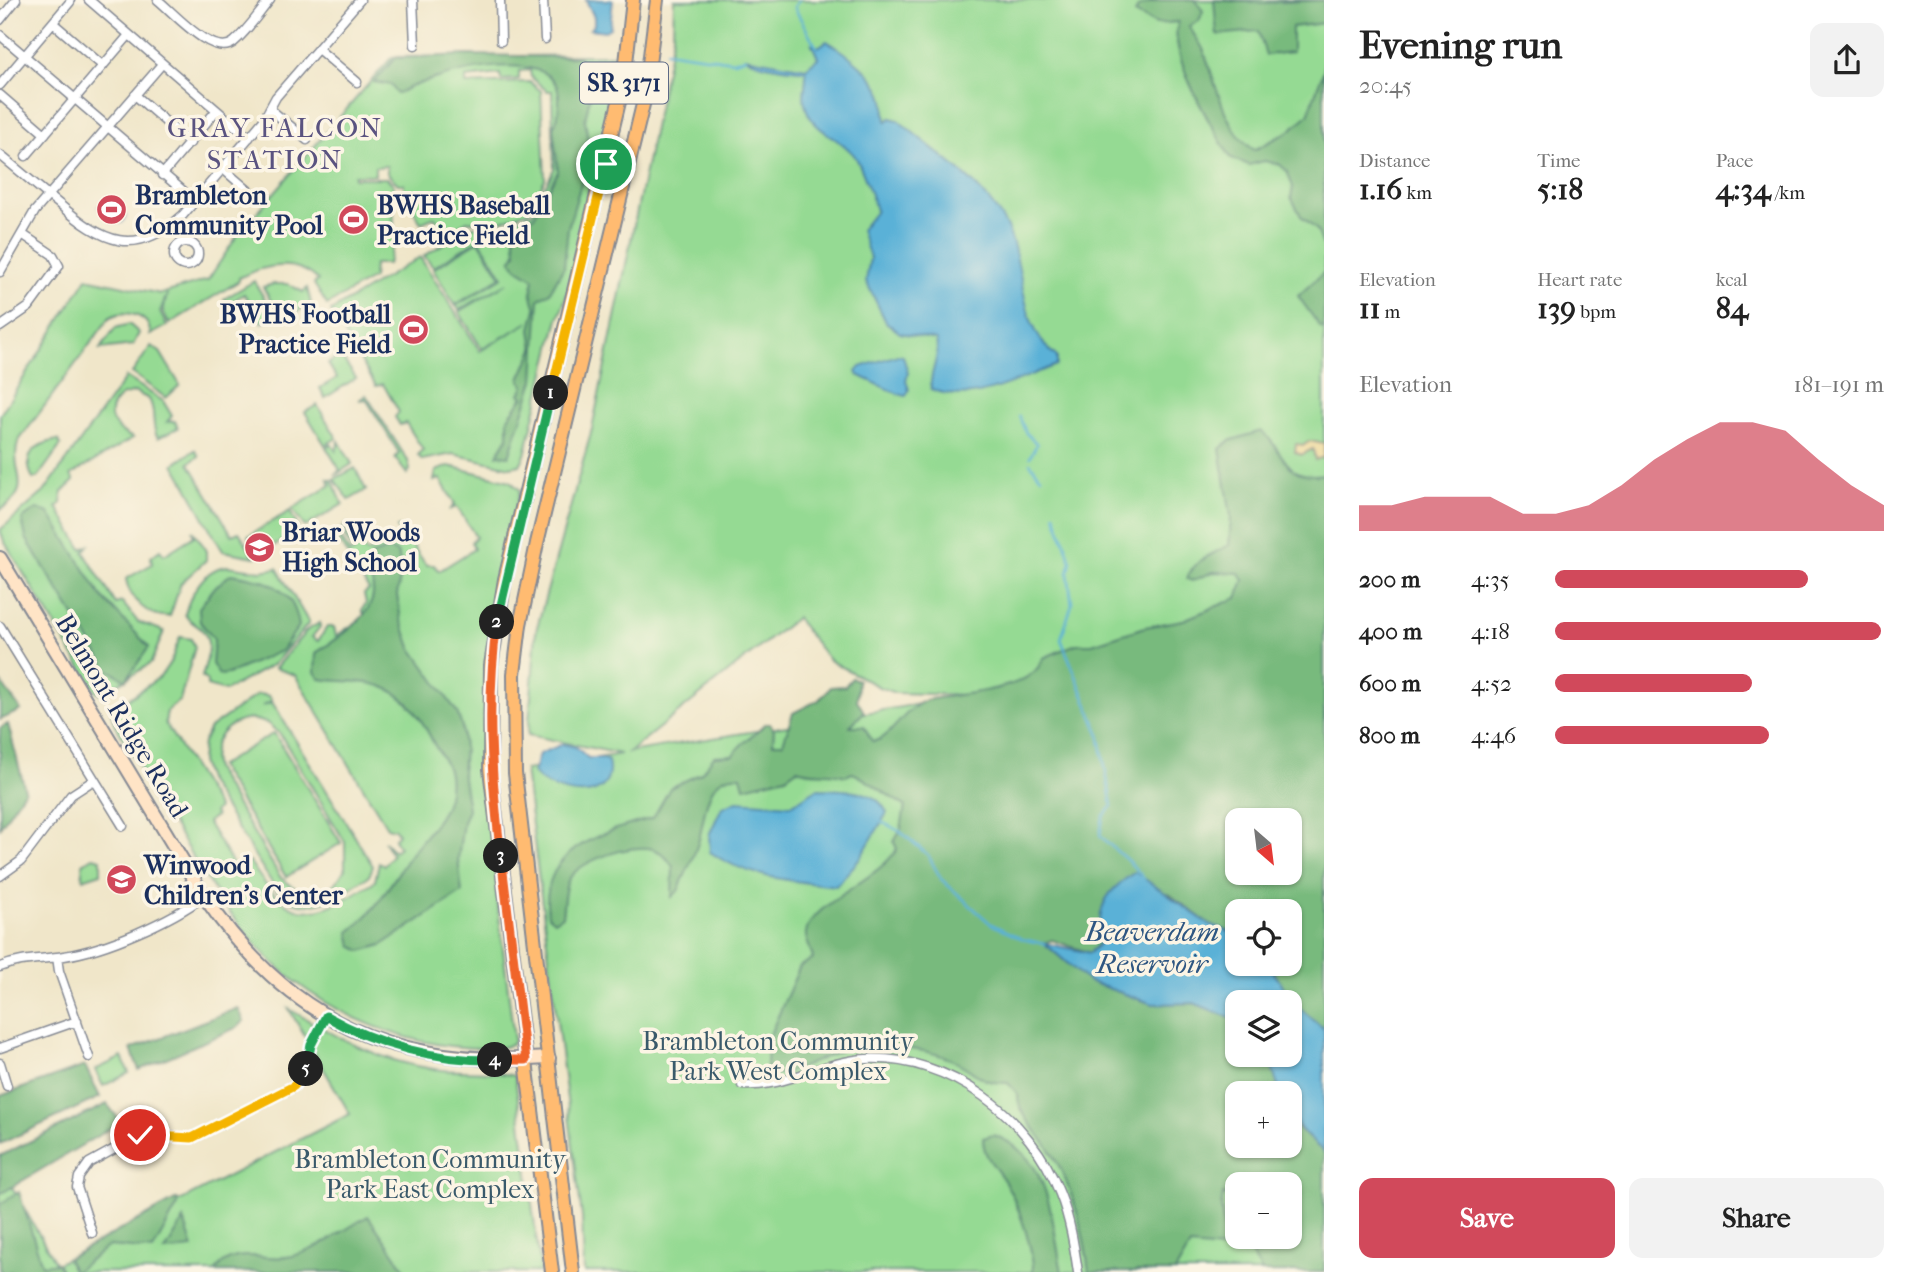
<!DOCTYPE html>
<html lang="en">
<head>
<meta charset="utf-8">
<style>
	body { margin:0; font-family:"IM FELL French Canon",serif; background:#f2f2f2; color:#222; height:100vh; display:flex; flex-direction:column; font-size:26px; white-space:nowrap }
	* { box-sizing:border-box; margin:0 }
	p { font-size:23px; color:#767676 }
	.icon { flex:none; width:38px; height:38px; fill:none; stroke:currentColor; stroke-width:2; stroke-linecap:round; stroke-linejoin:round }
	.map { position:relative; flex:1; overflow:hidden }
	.drawer { display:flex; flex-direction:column; background:#fff; width:595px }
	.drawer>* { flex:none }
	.needle { width:46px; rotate:152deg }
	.buttons { position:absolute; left:1225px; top:808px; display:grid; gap:14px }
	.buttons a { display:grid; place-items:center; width:77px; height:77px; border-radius:14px; background:#fff; box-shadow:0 2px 5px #0004; font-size:35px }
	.pin { position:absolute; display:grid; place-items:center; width:60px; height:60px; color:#fff; margin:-30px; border:4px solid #fff; border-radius:50%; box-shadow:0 2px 7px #0007 }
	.km { position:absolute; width:35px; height:35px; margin:-18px; border-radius:50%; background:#222; color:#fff; font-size:19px; line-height:35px; text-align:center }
	.round { display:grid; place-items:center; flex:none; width:74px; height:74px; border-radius:14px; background:#f2f2f2 }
	.overview { display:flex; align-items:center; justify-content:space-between; height:119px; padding:0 35px }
	h1 { font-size:38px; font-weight:800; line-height:52px }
	.figures { display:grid; grid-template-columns:repeat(3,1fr); gap:10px; height:119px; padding:7px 35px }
	.figures div { display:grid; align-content:center }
	.figures b { font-size:30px; font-weight:800 }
	.figures small { font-size:19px; font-weight:400 }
	.figures p { font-size:19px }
	.chart { height:196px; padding:14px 35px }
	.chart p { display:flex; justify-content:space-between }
	.chart svg { width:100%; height:126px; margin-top:7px; fill:#d1495b; opacity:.7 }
	.cta { display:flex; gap:14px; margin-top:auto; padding:14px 35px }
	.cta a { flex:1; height:80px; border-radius:14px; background:#d1495b; color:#fff; font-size:28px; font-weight:800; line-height:80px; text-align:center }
	.cta a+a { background:#f2f2f2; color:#222 }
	ul { padding:0 35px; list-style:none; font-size:23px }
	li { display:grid; grid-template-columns:112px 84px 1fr; align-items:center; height:52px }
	li i { height:18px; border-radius:9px; background:#d1495b }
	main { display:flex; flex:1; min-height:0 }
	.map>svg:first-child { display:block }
</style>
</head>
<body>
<main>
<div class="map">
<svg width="1324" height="1272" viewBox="0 0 1324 1272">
	<rect width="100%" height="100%" fill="#fcf5e5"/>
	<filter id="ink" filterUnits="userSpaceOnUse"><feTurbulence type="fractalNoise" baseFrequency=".0143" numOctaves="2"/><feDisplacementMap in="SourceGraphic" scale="14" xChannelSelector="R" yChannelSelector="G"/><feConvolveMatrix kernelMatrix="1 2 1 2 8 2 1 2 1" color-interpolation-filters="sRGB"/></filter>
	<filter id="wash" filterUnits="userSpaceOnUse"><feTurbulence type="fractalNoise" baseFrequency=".00686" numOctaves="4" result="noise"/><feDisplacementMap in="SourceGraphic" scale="28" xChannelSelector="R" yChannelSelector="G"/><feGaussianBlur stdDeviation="1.57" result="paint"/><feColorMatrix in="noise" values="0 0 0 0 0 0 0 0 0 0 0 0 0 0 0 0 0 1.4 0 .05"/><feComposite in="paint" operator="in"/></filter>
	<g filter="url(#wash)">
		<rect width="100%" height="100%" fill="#f0e6c9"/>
		<path fill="#95da93" stroke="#588478" stroke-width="2" fill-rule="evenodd" d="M674 0H1324V531L1256 622 970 695 895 693 879 687 829 660 796 618 629 752 1095 675 1324 651 1290 912V821H1237L963 895 1139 1076 1237 934V964H1290L1324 987V1272H584L582 1217 525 770 621 754 528 735 536 631 592 429 673 36ZM1237 1003H1290V1055H1237ZM1237 1094H1290V1146H1237ZM1237 1185H1290V1237H1237Z
			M622 55 619 82 571 284 557 322 525 455 520 465 510 467 453 454 422 460 418 455 423 450 406 423 400 425 395 417 399 412 383 384 376 386 331 311 420 257 480 351 529 322 482 349 459 312 507 283 459 310 456 306 503 277 479 239 433 267 424 256 472 226 505 225 532 213 554 169 552 91H547L531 77 530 70 519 71V79L501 80 500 74 466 78V84L530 82 541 91 545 179 529 211 499 222 467 221 445 234 435 217 421 223 404 195V184H398L387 173V166L375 167V175H354V178H387L393 184 394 241 388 264H374L373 278 327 305 314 284 318 280C295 258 265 265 239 278V281L169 324 163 312 167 294 160 312 167 326 150 335C151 315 126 309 110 317L18 442C9 474 37 487 0 510V415L87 278 161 294 208 280 239 233 392 57Z
			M479 241 501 277 455 305 433 269Z
			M254 281 275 316 262 323 244 294 228 304 224 299Z
			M274 284H288L303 292 307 288 311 303 290 316 286 309 276 310 263 287Z
			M129 324 139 333 133 345 100 349 115 328Z
			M151 346 160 352 180 385 166 398 132 373Z
			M340 355 356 378 325 398 320 388 337 378 328 364Z
			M126 377 163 401 172 416 167 422 175 421 178 428 158 438C150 425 157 413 149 399L135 392 121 396C100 414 115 430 133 438L71 475 74 481 62 492 61 504 57 507 82 549 88 546 84 552 116 604 122 602 138 622 164 631 151 663 102 694 95 691 4 541 0 530 44 492Z
			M366 395 408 461 410 470 407 474 395 458 399 453 366 399 359 400Z
			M317 405 337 438 325 445 305 412Z
			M58 440 61 445 38 477 33 479C21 454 35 444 58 440Z
			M339 441 352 464 335 475 340 470 326 447 331 444 336 451Z
			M195 450 199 456 189 463 232 535 239 532 255 557 223 551C205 523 192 493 174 464Z
			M449 466 510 481 520 490 492 619 483 722 496 862V891L514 1039 512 1045C508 1045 504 1048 498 1048 403 1052 303 1006 244 931 194 868 156 792 114 723L111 711 160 677 171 661 180 637 191 639 195 647 180 700 167 711 165 723 218 808 214 813 216 816 207 822 234 866 250 862C292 928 314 919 375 881L379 862 384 865 392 855 384 841 394 851 399 847 394 839 398 834 395 829 387 827 295 675 275 668 307 630 320 623V627L312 637 318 641 327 627H334L336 636 365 616 362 610 366 603 364 594 369 590 335 535 329 537 337 532 350 553 354 552 341 530 347 524 349 527 344 530 356 549 362 547 367 553 400 534 397 528 400 527 426 565H434L439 571 474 549 471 542 476 537 457 507 451 509 455 504 440 479 434 481 436 471Z
			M355 468 366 490 349 500 334 479Z
			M328 479 332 480 343 504 305 527 292 509 331 485Z
			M290 511 299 530 259 555 248 536Z
			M192 530 206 549V560L181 583 170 616C149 619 129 599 126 579L152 564 151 557 160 550 164 555 194 536Z
			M228 566 261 571 277 568 309 623 274 664 225 691 207 686V681L202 677C206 661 215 641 200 628 193 622 188 621 185 614 190 594 205 567 228 566Z
			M258 694 269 696 272 700 262 706 272 702 373 866 369 876C341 893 307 922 277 891L207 780 201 762 203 742 210 728ZM251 719 267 723 280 734 345 842V869L336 883 324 891 301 892 281 878 215 769C208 742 225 722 251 719Z
			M274 733 341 843 286 877 219 766Z
			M93 857 101 859V873L83 879 82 864Z
			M289 1009C335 1036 380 1062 434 1069 460 1073 490 1069 515 1076L541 1272H0V1166L56 1264 350 1114Z
			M122 1057 129 1073 103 1086 95 1070Z"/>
		<path fill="#78ba7d" stroke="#4a746e" stroke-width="2" fill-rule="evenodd" d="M1158 0H1195L1203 11 1199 21 1189 26C1193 34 1199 41 1203 49 1216 81 1223 129 1254 150L1288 132 1308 115 1324 69V248L1317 230 1301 216 1291 197 1293 187 1287 171 1279 164 1264 161 1249 165 1231 158C1212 128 1168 55 1178 22L1156 24 1135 13 1138 7Z
			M1214 0 1263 3 1324 0V23L1292 27V52L1266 55 1258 31 1217 35Z
			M467 55 579 57 591 92 585 120 588 139 585 148 586 167 568 228 564 267 550 292 539 299 534 380 509 456 497 455 508 437V418L523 397 520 394 524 386 520 379 534 349 531 329 536 309 531 293 534 279 518 269 511 261 516 253 514 229 534 216 558 171 553 127C559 119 559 107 559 96 555 40 424 77 397 94L391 85 374 82 395 58Z
			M1324 272V328H1321L1298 296Z
			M1261 431C1286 449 1281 481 1324 474V1029L1295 1004 1268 964H1290V912H1237V935L1209 924 1169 894 1099 932V944L1090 953 1052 940 1044 943 1088 981 1153 1004 1194 1003 1231 1018 1237 1025V1055H1263L1272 1068 1281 1094H1237V1146H1290V1112L1300 1130 1324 1152V1272H1262L1252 1255 1238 1246 1233 1200 1223 1194 1221 1207 1226 1244 1221 1249 1190 1246 1175 1272H1089C1084 1231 1073 1189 1052 1153 1041 1134 1017 1115 1018 1094L1008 1083C981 1083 981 1076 960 1064 938 1051 907 1048 882 1046 835 1042 813 1070 774 1075L767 1066 768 1039 800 966 813 959C812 950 805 941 806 933 809 905 880 879 897 849L894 842 901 829 905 806C892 799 862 775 852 773L846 776C828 770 813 775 797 769L786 777 744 787 741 776C702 772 706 822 697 846 692 862 684 876 678 891L672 897 673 867C669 860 662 852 653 849 632 843 581 860 569 879 563 889 564 905 562 916L554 921 548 916C538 849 601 833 653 818L670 788 701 773 714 756 733 755C741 740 756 737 764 724H770L774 730 773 743H783L793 713 819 700 831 687 845 686 852 678 858 680 857 700 864 712 850 726H864L872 741C891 742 903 705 931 699 962 693 1033 692 1043 658L1076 644H1092L1145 627 1183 620 1237 598 1244 580 1239 573 1213 572 1192 581 1187 579C1192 560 1214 554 1229 545L1231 516 1220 449 1229 441ZM1237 821H1290V873H1237ZM1237 1185H1290V1237H1237Z
			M37 509 49 513 101 596 149 647 126 680 107 669 26 538 22 519Z
			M388 549 397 552 402 567 397 595 401 620 411 647 457 712 462 727 464 749 462 773 468 809 463 822 458 859 462 892 382 945 361 951 352 946 349 932C376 911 389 886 408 858 427 831 454 812 449 774 447 762 435 748 430 736 420 717 409 699 388 689 368 679 342 683 320 679L315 672 316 653C336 639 371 619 373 594 374 579 365 569 372 555Z
			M231 574C266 579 294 587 299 626L281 651 228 674 219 675 212 664 214 639 200 622 199 608 215 587Z
			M0 681 21 710 0 720Z
			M8 724 25 790 0 827V728Z
			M238 1008 244 1021 236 1028 139 1070 131 1049Z
			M85 1066 100 1097 0 1144V1096Z
			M107 1104 117 1117 116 1125 0 1194V1156Z
			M993 1135C1052 1155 1051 1221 1062 1272H1033C1034 1249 1017 1201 1005 1182 995 1166 983 1157 983 1138Z
			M19 1192 42 1265 57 1263 62 1272H0V1204Z
			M177 1199 178 1205 153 1250 109 1246 74 1272 67 1259Z
			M368 1216 407 1272H215C231 1246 262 1260 286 1257 315 1253 343 1230 368 1216Z
			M184 1220 193 1248 165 1251Z"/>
		<path fill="#eeda9e" stroke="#84847e" stroke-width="2" d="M1310 441 1324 444V457L1315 460 1313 449 1301 455 1295 452 1296 444 1304 445Z"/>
		<path fill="#5ab1d7" stroke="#3a709a" stroke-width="2" d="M586 0H613L610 28 605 31 590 29 594 25V17Z
			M827 41C847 53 878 76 884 100 886 108 883 115 887 122L890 118 898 120C934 152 978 178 1003 220 1028 263 1015 325 1057 357V365C1018 378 973 407 931 389 929 373 940 360 936 340L900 333 886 322 866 281 870 258 861 230 876 211C874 202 859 160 854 155 839 136 811 132 805 104 802 94 807 82 806 71 787 68 762 67 744 57L806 68 818 58 812 44 818 47Z
			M108 196 123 205 121 208 126 216 122 223 112 222 98 207Z
			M898 355 903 356 908 373 906 380 909 390 906 396C896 395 870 380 858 375L856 372 860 367Z
			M563 744 576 747 588 758H602L608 761C618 808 551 796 533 773L539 754Z
			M817 789C841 790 876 787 887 813L859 860 836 886C794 881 746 878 710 852L709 835 722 807 737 801 791 805Z
			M1135 872 1209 924 1237 935V964H1268L1295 1004 1324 1029V1152C1303 1133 1290 1124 1290 1094H1281L1272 1068 1263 1055H1290V1003H1237V1025L1231 1018 1194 1003 1153 1004 1088 981 1044 943 1090 953 1099 944C1099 904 1103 894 1135 872Z"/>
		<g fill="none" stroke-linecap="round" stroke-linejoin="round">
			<path stroke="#5ab1d7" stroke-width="2.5" d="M799 0 794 7 817 48
				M666 51 733 61 745 58
				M1019 416 1026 433 1037 444 1030 457
				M1030 463 1041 477
				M1055 514 1071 561 1068 573 1072 604 1061 639 1099 733 1112 806 1103 817 1100 835C1114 851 1132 861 1144 879
				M882 822 901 832 928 855 940 877
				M941 879 991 924 1022 939 1045 944"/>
		</g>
	</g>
	<g filter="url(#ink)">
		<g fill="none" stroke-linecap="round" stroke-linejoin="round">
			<defs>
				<path id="minor" d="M89 0 249 138
					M158 0C174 13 214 59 234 42 248 30 259 13 270 0
					M413 0 415 45
					M500 0 501 41
					M543 0 545 39
					M0 20 16 0
					M53 23 103 66
					M0 35 195 201
					M318 49 357 82
					M0 85 70 2
					M0 95 45 134
					M135 95 190 143
					M270 109 307 140
					M0 155C20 171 39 188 59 204 103 242 134 259 183 215L263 121 276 97 360 0
					M26 156 129 35
					M222 168 257 198
					M162 175 216 111
					M174 254a12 12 0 1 1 24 0a12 12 0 1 1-24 0Z
					M0 272 35 211 162 64
					M0 327 29 307 59 266 53 255 22 234
					M0 626 123 826
					M0 876 21 861 71 795 94 780
					M57 957 59 971 89 1057
					M0 967C22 958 41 960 64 956 105 950 171 921 204 896
					M0 1048 77 1021
					M0 1063 7 1086
					M742 1085C786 1088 823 1061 866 1059 949 1055 1031 1117 1060 1194 1070 1219 1074 1245 1078 1272
					M92 1233 77 1187 79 1177 89 1163 140 1135 192 1138 294 1086 304 1075 311 1045 325 1015"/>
				<path id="secondary" d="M0 558 204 896C291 1025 396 1068 549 1058"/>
				<path id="primary" d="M552 1272 490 769 491 665 505 579 624 81 633 0
					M573 1272 515 773 514 674 520 625 537 543 645 96 657 0"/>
			</defs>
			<use href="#minor" stroke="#868a94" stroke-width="11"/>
			<use href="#secondary" stroke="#868a94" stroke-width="16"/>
			<use href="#primary" stroke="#868a94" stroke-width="16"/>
			<use href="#minor" stroke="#fff" stroke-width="8"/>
			<use href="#secondary" stroke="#ffe4c6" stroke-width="12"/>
			<use href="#primary" stroke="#ffbb71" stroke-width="12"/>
		</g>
	</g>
	<g fill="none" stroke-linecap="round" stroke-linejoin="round" filter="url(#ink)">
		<defs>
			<path id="split-1" d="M551 393 606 164"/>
			<path id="split-2" d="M497 622 551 393"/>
			<path id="split-3" d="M497 622C486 702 491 777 501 856"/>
			<path id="split-4" d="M495 1060H526L501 856"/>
			<path id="split-5" d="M306 1069 311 1045 326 1016C377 1045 436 1061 495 1060"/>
			<path id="split-6" d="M140 1135 192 1138 294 1086 306 1069"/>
		</defs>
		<use href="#split-1" stroke="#fff" stroke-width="14"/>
		<use href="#split-2" stroke="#fff" stroke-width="14"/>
		<use href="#split-3" stroke="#fff" stroke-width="14"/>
		<use href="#split-4" stroke="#fff" stroke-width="14"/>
		<use href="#split-5" stroke="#fff" stroke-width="14"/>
		<use href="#split-6" stroke="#fff" stroke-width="14"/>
		<use href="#split-1" stroke="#f5b400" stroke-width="9"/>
		<use href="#split-2" stroke="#22a559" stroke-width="9"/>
		<use href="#split-3" stroke="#f0652b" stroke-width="9"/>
		<use href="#split-4" stroke="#f0652b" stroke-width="9"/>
		<use href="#split-5" stroke="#22a559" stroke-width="9"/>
		<use href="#split-6" stroke="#f5b400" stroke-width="9"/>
	</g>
	<defs>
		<symbol id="stadium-disc" viewBox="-11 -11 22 22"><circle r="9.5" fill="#d1495b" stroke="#fcf5e5"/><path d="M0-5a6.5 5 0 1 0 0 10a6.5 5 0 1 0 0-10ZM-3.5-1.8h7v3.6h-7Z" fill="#fff"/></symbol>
		<symbol id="school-disc" viewBox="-11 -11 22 22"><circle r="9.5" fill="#d1495b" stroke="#fcf5e5"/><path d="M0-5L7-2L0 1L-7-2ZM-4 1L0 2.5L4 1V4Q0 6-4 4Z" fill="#fff"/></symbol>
	</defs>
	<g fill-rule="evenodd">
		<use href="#stadium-disc" x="94" y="192" width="35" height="35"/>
		<use href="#stadium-disc" x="336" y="202" width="35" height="35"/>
		<use href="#stadium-disc" x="396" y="312" width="35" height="35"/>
		<use href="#school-disc" x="242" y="530" width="35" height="35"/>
		<use href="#school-disc" x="104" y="862" width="35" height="35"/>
	</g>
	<g text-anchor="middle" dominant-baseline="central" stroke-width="7" stroke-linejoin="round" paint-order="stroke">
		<rect fill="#fcf5e5" stroke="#5e6a86" stroke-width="2" x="580" y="62.5" width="88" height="41" rx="5"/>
		<g font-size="24" font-weight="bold" fill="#1b2f5e">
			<text x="624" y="83">SR 3171</text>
		</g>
		<g font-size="26" font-weight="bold" fill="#1b2f5e" stroke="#fcf5e5" text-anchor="start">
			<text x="135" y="195">Brambleton<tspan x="135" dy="30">Community Pool</tspan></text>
			<text x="377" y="205">BWHS Baseball<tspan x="377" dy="30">Practice Field</tspan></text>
			<text x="391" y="314" text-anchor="end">BWHS Football<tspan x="391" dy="30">Practice Field</tspan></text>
			<text x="282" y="532">Briar Woods<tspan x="282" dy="30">High School</tspan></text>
			<text x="144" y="865">Winwood<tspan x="144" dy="30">Children's Center</tspan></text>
		</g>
		<g font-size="26" fill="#1b2f5e" stroke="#fcf5e5">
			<text transform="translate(122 716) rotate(59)">Belmont Ridge Road</text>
		</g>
		<g font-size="26" fill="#3a5a6b" stroke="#fcf5e5">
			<text x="778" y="1041">Brambleton Community<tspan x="778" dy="30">Park West Complex</tspan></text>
			<text x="430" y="1159">Brambleton Community<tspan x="430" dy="30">Park East Complex</tspan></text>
		</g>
		<g font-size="28" letter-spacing="2" fill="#5a5380" stroke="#fcf5e5">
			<text x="275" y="127">GRAY FALCON<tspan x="275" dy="32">STATION</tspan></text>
		</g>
		<g font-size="28" font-style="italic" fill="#2e5682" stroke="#fcf5e5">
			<text x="1152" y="931">Beaverdam<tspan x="1152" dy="32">Reservoir</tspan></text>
		</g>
	</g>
</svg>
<div class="buttons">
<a><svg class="needle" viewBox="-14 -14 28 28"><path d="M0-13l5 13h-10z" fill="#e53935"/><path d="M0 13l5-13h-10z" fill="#767676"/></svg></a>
<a><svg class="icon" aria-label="locate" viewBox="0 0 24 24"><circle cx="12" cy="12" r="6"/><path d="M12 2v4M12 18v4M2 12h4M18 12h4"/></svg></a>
<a><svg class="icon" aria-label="layers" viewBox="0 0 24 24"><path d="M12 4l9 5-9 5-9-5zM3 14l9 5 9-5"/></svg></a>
<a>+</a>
<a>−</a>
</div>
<div class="pin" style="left:606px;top:164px;background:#1e9e55"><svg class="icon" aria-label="arrive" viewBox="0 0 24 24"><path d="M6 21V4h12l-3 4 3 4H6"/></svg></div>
<div class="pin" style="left:140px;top:1135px;background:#d93025"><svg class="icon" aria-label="check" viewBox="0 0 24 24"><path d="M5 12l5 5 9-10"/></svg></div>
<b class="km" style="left:551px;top:393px">1</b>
<b class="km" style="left:497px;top:622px">2</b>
<b class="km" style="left:501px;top:856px">3</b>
<b class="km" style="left:495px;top:1060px">4</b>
<b class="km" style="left:306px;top:1069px">5</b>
</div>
<section class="drawer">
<div class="overview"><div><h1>Evening run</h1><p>20:45</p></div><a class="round"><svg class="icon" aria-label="share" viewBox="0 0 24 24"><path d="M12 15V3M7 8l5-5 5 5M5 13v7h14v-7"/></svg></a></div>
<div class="figures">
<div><p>Distance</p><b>1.16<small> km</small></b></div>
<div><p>Time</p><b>5:18</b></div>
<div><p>Pace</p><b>4:34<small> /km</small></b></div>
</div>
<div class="figures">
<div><p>Elevation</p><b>11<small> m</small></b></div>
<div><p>Heart rate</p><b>139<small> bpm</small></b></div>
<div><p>kcal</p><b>84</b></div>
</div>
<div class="chart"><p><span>Elevation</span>181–191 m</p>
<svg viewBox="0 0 160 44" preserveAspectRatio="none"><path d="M0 44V35L10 35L20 32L30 32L40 32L50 38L60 38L70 35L80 28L90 19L100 12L110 6L120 6L130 9L140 19L150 28L160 35V44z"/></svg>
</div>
<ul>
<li><b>200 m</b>4:35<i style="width:77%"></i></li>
<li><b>400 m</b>4:18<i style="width:99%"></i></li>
<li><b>600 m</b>4:52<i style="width:60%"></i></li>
<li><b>800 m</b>4:46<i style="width:65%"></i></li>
</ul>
<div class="cta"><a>Save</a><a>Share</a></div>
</section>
</main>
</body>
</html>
